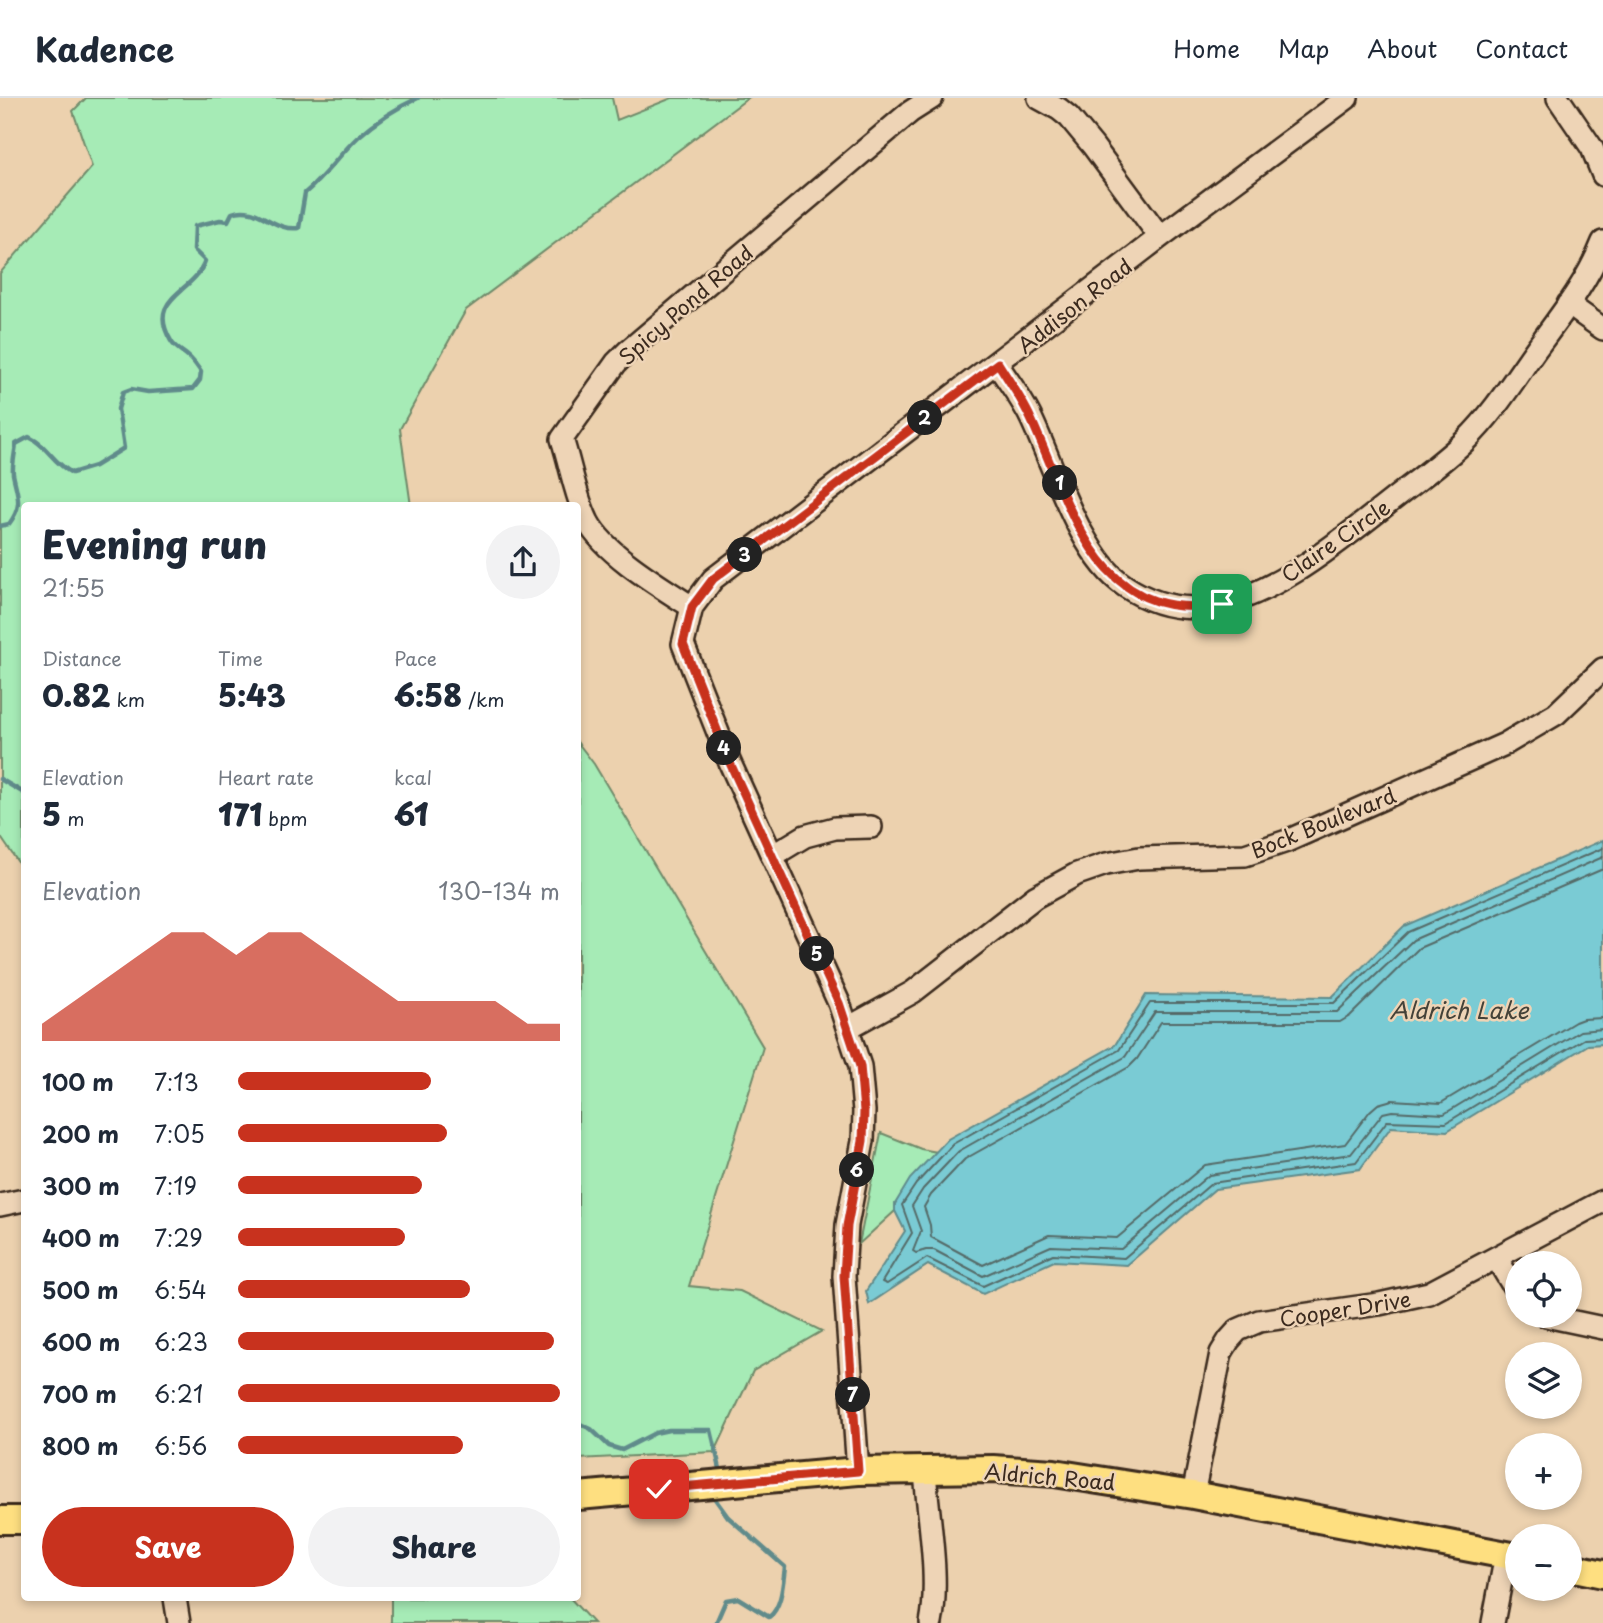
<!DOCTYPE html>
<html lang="en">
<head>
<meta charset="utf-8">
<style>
	body { margin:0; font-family:"Playpen Sans",sans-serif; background:#f2f2f3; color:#1f2937; height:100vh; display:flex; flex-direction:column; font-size:26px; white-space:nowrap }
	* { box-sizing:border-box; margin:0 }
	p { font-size:23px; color:#747a83 }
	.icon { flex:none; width:38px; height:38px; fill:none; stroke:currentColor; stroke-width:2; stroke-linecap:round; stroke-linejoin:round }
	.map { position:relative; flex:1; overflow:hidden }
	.drawer { position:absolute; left:21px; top:404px; width:560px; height:1099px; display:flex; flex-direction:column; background:#fff; border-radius:7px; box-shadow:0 4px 10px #0003 }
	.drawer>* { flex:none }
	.fabs { position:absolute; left:1505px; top:1153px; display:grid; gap:14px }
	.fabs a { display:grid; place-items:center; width:77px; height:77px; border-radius:50%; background:#fff; box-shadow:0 4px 10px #0003; font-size:35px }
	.pin { position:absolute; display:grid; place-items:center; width:60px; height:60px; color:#fff; margin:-30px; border-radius:14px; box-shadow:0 4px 10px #0006 }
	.km { position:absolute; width:35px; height:35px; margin:-18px; border-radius:50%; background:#222; color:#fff; font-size:19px; line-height:35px; text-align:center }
	.round { display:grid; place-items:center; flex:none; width:74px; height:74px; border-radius:37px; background:#f2f2f3 }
	.headline { display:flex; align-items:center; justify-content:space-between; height:119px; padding:0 21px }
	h1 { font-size:38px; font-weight:800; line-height:52px }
	.figures { display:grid; grid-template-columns:repeat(3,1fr); gap:10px; height:119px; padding:7px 21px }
	.figures div { display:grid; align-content:center }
	.figures b { font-size:30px; font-weight:800 }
	.figures small { font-size:19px; font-weight:400 }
	.figures p { font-size:19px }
	.chart { height:196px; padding:14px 21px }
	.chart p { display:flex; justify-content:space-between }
	.chart svg { width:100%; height:126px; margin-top:7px; fill:#c8321e; opacity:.7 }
	.primary-button { display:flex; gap:14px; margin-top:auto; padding:14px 21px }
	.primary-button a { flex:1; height:80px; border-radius:42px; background:#c8321e; color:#fff; font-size:28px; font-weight:800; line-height:80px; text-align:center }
	.primary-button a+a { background:#f2f2f3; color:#1f2937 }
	ul { padding:0 21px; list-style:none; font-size:23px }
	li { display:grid; grid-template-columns:112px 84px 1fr; align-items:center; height:52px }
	li i { height:18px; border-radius:9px; background:#c8321e }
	header { display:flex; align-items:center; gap:42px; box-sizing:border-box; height:98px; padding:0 35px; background:#fff; border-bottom:2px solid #e0e1e3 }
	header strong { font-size:33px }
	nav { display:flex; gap:38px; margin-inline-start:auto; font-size:24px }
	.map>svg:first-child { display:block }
</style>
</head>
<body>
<header>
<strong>Kadence</strong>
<nav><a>Home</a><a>Map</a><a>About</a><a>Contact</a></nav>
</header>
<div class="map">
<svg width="1603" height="1525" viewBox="0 0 1603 1525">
	<rect width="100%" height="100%" fill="#ecd1ae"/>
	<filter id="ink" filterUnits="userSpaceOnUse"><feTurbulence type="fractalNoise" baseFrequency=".0143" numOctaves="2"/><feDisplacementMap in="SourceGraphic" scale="14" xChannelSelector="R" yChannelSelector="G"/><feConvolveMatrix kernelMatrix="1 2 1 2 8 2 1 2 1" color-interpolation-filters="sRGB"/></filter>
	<g filter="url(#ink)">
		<path fill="#a6ebb6" stroke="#708a6a" stroke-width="2" d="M86 0H612L617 22 672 0H748L466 212 400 331 411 408H24V773L0 738V175L92 69 73 13Z
			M578 645 594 666 763 949 689 1188 740 1193 822 1233 753 1273 715 1354 578 1361Z
			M881 1035 921 1051 937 1054 895 1106V1113L859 1146Z
			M391 1500H570L593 1525H391Z"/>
		<path fill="#7acbd4" stroke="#618b8b" stroke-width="2" d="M1603 742V946L1588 947 1447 1033 1391 1029 1360 1071 1215 1091 1127 1167 1054 1163 983 1196 928 1167 869 1206 866 1193 905 1133 895 1113V1106L910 1081 948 1041 1115 947 1146 897 1332 899 1404 828Z"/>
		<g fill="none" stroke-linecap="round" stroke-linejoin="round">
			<path stroke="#546a67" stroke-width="2" d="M1603 750 1408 834 1334 905H1150L1119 952 953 1046 916 1086 902 1107 912 1135 882 1184 887 1186 927 1160 983 1188 1053 1156 1124 1160 1212 1085 1356 1064 1387 1023 1446 1025 1584 941 1603 940
				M1603 759 1413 842 1337 914H1155L1125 959 959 1053 923 1091 912 1108 921 1133 913 1153 916 1155 926 1152H934L983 1178 1051 1148 1121 1151 1209 1077 1351 1056 1383 1015 1392 1013 1444 1016 1580 933 1603 931
				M1603 771 1419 850 1350 918 1340 924H1161L1137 961 1129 969 965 1061 931 1097 924 1109 930 1127 931 1139 983 1167 1049 1137 1117 1140 1205 1067 1345 1046 1370 1013 1378 1006 1392 1002 1441 1005 1575 924 1583 921 1603 920"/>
			<path stroke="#618b8b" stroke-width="4.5" d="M0 428 9 426C24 406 17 397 13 376 12 367 15 355 16 346L29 339C48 348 52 364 72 375L95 368 124 350 118 311 123 294 131 291 148 294 193 291 200 282 201 274C198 270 195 265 191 261 185 254 175 251 171 243 145 199 194 195 205 163L194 152 195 128 220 122 228 123 232 115C258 105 272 134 299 130L305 95C325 78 339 57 358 39 376 23 396 10 418 0
				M0 681 24 695
				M578 1223V1225
				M578 1325 591 1331 609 1348 622 1352 655 1335 669 1332H711L721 1375
				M715 1401 728 1419 785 1469C783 1484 782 1510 769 1519L738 1500 726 1502 716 1525"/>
			<defs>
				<path id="minor" d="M1039 0 1059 11 1069 19 1093 48 1160 139
					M1558 0 1592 50 1603 77
					M1568 206 1603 231
					M997 266C1008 283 1022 301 1031 320 1054 368 1080 458 1125 488 1149 504 1177 512 1205 509 1271 502 1341 442 1391 403 1416 383 1442 365 1465 343 1493 316 1514 282 1536 251 1561 217 1588 183 1603 144
					M692 509C661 489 605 456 588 424 575 398 571 368 562 341L616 265 628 253 910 14 932 0
					M772 758 805 738 835 730 871 729
					M848 930 913 894 1035 799 1077 776 1106 766 1139 760 1245 757 1287 743 1505 646 1556 616 1603 571
					M0 1107 24 1102
					M1497 1161 1517 1194
					M1546 1218 1603 1230
					M858 1373 844 1178 847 1127 863 1043 864 1013 860 968 839 905 730 665 683 546 692 509 713 481 1160 139 1347 0
					M925 1373C928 1419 940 1480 931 1525
					M1193 1397 1221 1255 1229 1242 1238 1232 1259 1223 1379 1206 1429 1195 1603 1103
					M175 1500 179 1525
					M1493 1525 1506 1457"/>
				<path id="major" d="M578 1398 858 1373 993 1371 1054 1375 1193 1397 1517 1459
					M0 1422H24
					M1570 1469 1603 1476"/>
			</defs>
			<use href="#minor" stroke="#3b2a1e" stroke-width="26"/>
			<use href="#major" stroke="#3b2a1e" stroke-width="32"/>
			<use href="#minor" stroke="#eed4b6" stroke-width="21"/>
			<use href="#major" stroke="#fedf80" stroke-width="26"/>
		</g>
	</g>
	<g fill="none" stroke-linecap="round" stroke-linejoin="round" filter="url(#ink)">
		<defs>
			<path id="route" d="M659 1391 858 1373 844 1178 847 1128 863 1043 864 1013 860 968 839 905 730 665 683 546 692 509 713 481 998 265C1009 283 1022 301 1031 321 1072 410 1096 528 1222 506"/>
		</defs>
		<use href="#route" stroke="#fff" stroke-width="14"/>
		<use href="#route" stroke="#c8321e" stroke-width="9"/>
	</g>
	<g text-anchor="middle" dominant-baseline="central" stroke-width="5" stroke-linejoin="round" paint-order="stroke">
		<g font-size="21" fill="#3b2a1e" stroke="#eed4b6">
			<text transform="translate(685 206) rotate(-41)">Spicy Pond Road</text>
			<text transform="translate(1074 207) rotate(-38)">Addison Road</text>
			<text transform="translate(1335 442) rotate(-35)">Claire Circle</text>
			<text transform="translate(1323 724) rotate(-22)">Bock Boulevard</text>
			<text transform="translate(1345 1210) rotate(-9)">Cooper Drive</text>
			<text transform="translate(1050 1378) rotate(5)">Aldrich Road</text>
		</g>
		<g font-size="23" font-style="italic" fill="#444239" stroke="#eed4b6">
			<text x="1459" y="911">Aldrich Lake</text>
		</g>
	</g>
</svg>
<div class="fabs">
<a><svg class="icon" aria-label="locate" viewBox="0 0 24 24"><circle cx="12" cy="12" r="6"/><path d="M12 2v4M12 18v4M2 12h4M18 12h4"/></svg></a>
<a><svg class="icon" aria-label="layers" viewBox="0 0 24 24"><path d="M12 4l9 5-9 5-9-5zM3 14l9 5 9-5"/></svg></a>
<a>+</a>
<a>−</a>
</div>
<div class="pin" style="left:1222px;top:506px;background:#1e9e55"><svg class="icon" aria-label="arrive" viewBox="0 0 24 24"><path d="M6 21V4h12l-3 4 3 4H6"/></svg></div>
<div class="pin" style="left:659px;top:1391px;background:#d93025"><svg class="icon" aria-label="check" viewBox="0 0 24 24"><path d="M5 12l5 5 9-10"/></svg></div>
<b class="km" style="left:1060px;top:385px">1</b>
<b class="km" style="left:925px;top:320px">2</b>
<b class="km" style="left:745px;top:457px">3</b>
<b class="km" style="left:724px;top:650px">4</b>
<b class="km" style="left:817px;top:856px">5</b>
<b class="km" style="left:857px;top:1072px">6</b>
<b class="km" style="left:853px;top:1297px">7</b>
<section class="drawer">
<div class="headline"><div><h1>Evening run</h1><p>21:55</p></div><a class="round"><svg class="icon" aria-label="share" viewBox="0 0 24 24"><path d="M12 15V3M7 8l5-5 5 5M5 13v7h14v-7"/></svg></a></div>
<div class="figures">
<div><p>Distance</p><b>0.82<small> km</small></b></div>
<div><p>Time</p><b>5:43</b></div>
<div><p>Pace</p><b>6:58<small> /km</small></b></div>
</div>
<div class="figures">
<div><p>Elevation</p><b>5<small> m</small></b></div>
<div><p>Heart rate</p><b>171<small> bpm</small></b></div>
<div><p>kcal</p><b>61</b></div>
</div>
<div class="chart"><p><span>Elevation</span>130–134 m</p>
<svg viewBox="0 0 160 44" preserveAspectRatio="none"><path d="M0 44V38L10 30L20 22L30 14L40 6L50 6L60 14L70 6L80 6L90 14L100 22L110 30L120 30L130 30L140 30L150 38L160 38V44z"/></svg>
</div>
<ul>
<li><b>100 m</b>7:13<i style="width:60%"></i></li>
<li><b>200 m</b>7:05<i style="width:65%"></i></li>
<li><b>300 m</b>7:19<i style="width:57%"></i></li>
<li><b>400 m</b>7:29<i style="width:52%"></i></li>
<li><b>500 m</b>6:54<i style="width:72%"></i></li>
<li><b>600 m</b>6:23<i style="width:98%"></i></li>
<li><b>700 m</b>6:21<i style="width:100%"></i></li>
<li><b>800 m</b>6:56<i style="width:70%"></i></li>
</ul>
<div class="primary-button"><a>Save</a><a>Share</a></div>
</section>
</div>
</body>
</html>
